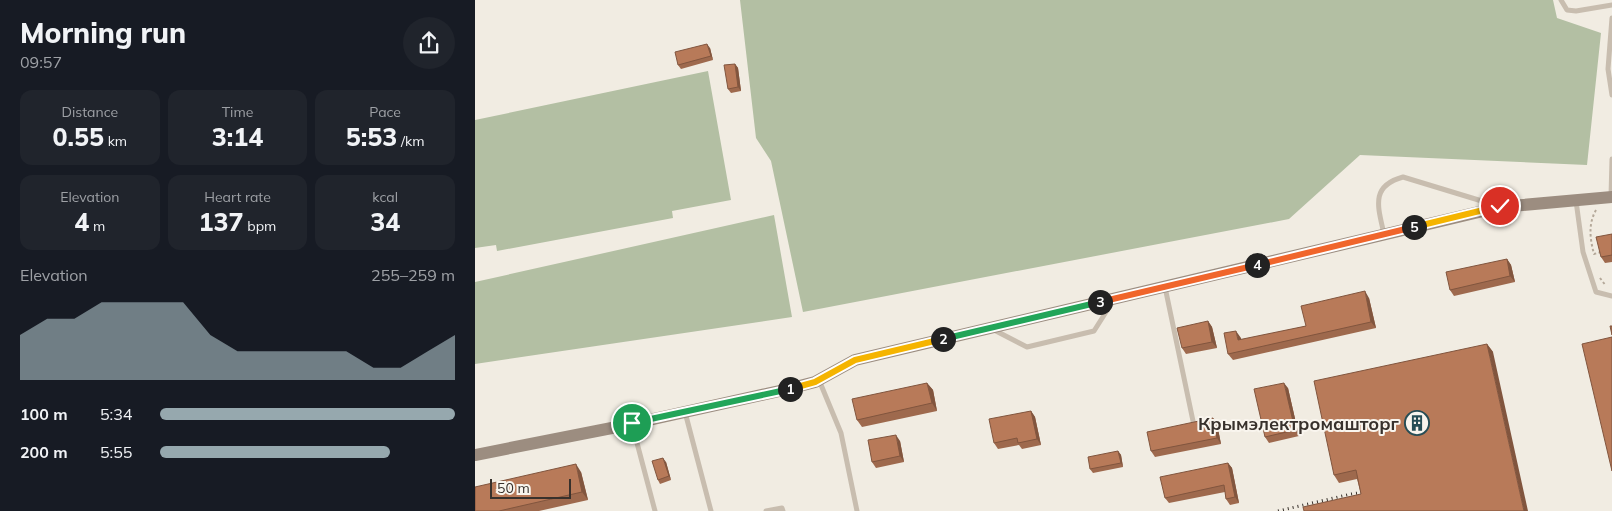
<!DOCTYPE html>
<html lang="en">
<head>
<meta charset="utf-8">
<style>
	body { margin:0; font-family:Mulish,sans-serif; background:#20242c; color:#f1f3f6; height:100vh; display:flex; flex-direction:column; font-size:19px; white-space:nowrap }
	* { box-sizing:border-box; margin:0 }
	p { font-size:16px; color:#9ea1a6 }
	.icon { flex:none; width:28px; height:28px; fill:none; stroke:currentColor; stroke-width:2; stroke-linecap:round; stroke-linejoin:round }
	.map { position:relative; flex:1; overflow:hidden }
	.sheet { display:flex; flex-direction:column; background:#171b24; width:475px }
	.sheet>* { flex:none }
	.scale { position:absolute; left:15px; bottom:12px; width:81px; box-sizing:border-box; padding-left:5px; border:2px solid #38312c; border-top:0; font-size:14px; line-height:18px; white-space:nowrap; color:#38312c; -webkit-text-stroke:4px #f9f5ee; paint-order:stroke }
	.pin { position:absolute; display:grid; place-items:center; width:42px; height:42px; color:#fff; margin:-21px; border:2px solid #fff; border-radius:50%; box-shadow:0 1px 5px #0007 }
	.km { position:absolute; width:25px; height:25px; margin:-12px; border-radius:50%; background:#222; color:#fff; font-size:14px; line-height:25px; text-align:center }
	.round { display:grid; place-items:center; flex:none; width:52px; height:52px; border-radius:26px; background:#20242c }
	.overview { display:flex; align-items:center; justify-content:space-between; height:85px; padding:0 20px }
	h1 { font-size:28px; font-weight:800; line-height:38px }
	.figures { display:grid; grid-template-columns:repeat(3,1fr); gap:8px; height:85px; padding:5px 20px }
	.figures div { display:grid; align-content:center; border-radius:12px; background:#20242c; text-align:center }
	.figures b { font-size:25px; font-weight:800 }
	.figures small { font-size:14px; font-weight:400 }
	.figures p { font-size:14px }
	.chart { height:140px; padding:10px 20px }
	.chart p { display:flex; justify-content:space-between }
	.chart svg { width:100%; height:90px; margin-top:5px; fill:#96a8ae; opacity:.7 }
	ul { padding:0 20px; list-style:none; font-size:16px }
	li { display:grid; grid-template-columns:80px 60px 1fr; align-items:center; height:38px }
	li i { height:12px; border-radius:6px; background:#96a8ae }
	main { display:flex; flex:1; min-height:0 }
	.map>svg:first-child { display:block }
</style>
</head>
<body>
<main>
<section class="sheet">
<div class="overview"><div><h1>Morning run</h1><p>09:57</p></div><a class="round"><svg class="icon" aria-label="share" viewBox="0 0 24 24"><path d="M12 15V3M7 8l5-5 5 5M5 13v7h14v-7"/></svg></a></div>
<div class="figures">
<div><p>Distance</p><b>0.55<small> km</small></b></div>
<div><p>Time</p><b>3:14</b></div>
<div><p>Pace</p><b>5:53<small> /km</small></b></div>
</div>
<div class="figures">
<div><p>Elevation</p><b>4<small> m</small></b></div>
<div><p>Heart rate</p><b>137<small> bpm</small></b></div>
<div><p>kcal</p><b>34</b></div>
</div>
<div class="chart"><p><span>Elevation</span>255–259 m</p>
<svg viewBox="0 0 160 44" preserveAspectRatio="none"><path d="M0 44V22L10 14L20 14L30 6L40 6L50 6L60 6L70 22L80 30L90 30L100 30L110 30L120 30L130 38L140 38L150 30L160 22V44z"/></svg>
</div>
<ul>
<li><b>100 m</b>5:34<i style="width:100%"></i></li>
<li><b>200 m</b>5:55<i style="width:78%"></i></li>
</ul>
</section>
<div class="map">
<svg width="1137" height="511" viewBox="0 0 1137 511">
	<rect width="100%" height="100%" fill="#f1ece2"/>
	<path fill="#b3bfa3" d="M265 0H1078L1082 18 1126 33 1112 165 885 155 814 219 328 312 296 161 281 138Z
		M233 71 256 200 197 211 198 218 22 251 21 245 0 248V120Z
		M299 215 317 317 0 364V282Z"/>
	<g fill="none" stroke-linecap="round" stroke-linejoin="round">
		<path stroke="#b4a899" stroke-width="2" stroke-dasharray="2.5 2.5" stroke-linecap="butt" d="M1121 210C1113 224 1115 239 1119 254L1126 252
			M1125 278 1131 286"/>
		<path stroke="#c8bdaf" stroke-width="5" d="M1086 0 1092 10 1101 11 1137 5
			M1137 18 1133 69 1137 95
			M1136 196 1137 159
			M1101 201 1108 252 1121 292 1137 296
			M909 234C903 207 895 186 928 177L1020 205
			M690 287 718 421
			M519 330 552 347 619 331 638 301
			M344 380 366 433 382 511
			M210 412 236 511
			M157 424 180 511
			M291 511 307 508 308 511"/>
		<path stroke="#9c8d80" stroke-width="12" d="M0 455 147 426 309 390 340 382 380 360 1025 207 1137 197"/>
		<path stroke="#38312c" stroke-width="3" stroke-dasharray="1 4" stroke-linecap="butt" d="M803 511 876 494 899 491"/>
	</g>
	<path fill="#9e694d" d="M235 48 238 60 206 69 203 65Z
		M260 64 263 68 266 91 256 93 253 89Z
		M1137 234V262L1130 263 1126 257Z
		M1032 259 1036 265 1040 282 979 296 975 290Z
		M894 298 901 328 758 360 753 354 766 338V340L831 326Z
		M733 321 737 327 742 348 711 354 707 348Z
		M1012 344 1018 352 886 494 882 479 864 483 859 475Z
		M452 383 458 390 462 411 387 427 382 420Z
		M813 388 824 436 794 443 790 437Z
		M556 411 560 417 566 445 547 449 544 445 523 449 519 443Z
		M742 424 746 444 680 457 676 451Z
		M425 441 429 462 401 468 397 462Z
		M643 451 646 455 648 467 618 473 615 469Z
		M191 462 196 480 185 484 183 480Z
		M753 463 757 468 764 503 755 505 751 499 750 492 694 503 690 498Z
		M106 472 113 500 64 511H0Z"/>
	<path fill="#81553e" d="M232 44 235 48 238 60 236 56Z
		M260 64 263 68 266 91 263 87Z
		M1032 259 1036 265 1040 282 1035 276Z
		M890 291 894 298 901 328 896 322Z
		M733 321 737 327 742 348 737 342Z
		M761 331 766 338 767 347 763 340Z
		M1012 344 1018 352 1053 511H1049Z
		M452 383 458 390 462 411 457 403Z
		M809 383 813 388 824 436 820 430Z
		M556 411 560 417 566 445 562 439Z
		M738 418 742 424 746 444 742 438Z
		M421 435 425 441 429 462 425 456Z
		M643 451 646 455 648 467 646 463Z
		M188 458 191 462 196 480 194 476Z
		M753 463 757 468 764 503 760 497Z
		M101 464 106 472 113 500 107 492Z"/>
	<path fill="#b87a59" stroke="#81553e" d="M232 44 236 56 203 65 200 52Z
		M260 64 263 87 253 89 249 65Z
		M1137 234V255L1126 257 1121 237Z
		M1032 259 1035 276 975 290 971 272Z
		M890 291 896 322 753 354 749 333 761 331 763 340 831 326 826 306Z
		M733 321 737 342 707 348 702 328Z
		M1135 326H1137V335Z
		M1137 337V471L1107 344Z
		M1012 344 1049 511H829L828 507 886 494 881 470 859 475 839 381Z
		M452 383 457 403 382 420 377 399Z
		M809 383 820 430 790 437 779 389Z
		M556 411 562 439 543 443 542 438 519 443 514 419Z
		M738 418 742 438 676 451 672 432Z
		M421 435 425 456 397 462 393 440Z
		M643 451 646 463 615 469 613 457Z
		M188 458 194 476 183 480 177 461Z
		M753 463 760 497 751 499 749 485 690 498 685 477Z
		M101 464 107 492 24 511H0V487Z"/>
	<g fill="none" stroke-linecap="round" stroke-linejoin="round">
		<defs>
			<path id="split-1" d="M157 423 315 389"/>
			<path id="split-2" d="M315 389 340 382 380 360 468 339"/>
			<path id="split-3" d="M468 339 625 302"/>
			<path id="split-4" d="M625 302 782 265"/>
			<path id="split-5" d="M782 265 939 227"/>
			<path id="split-6" d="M939 227 1025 206"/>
		</defs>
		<use href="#split-1" stroke="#fff" stroke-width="10"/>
		<use href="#split-2" stroke="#fff" stroke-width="10"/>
		<use href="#split-3" stroke="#fff" stroke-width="10"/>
		<use href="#split-4" stroke="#fff" stroke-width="10"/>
		<use href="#split-5" stroke="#fff" stroke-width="10"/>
		<use href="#split-6" stroke="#fff" stroke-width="10"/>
		<use href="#split-1" stroke="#22a559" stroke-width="6"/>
		<use href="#split-2" stroke="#f5b400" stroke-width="6"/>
		<use href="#split-3" stroke="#22a559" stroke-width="6"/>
		<use href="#split-4" stroke="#f0652b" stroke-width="6"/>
		<use href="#split-5" stroke="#f0652b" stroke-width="6"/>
		<use href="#split-6" stroke="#f5b400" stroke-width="6"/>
	</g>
	<defs>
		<symbol id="building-ring" viewBox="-11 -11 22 22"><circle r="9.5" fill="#f9f5ee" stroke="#264d55" stroke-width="1.5"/><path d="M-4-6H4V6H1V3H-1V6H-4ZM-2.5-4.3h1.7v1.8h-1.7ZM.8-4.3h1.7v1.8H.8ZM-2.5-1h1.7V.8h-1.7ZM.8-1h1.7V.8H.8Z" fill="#264d55"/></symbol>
	</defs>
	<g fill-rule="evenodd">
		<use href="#building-ring" x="928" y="409" width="28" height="28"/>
	</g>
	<g text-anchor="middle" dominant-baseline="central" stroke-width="4" stroke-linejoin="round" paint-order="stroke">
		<g font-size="18" font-weight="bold" fill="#38312c" stroke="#f9f5ee" text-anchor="end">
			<text x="924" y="423">Крымэлектромашторг</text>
		</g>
	</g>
</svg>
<div class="scale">50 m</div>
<div class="pin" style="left:157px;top:423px;background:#1e9e55"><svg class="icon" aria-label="arrive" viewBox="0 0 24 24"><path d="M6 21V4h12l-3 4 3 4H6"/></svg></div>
<div class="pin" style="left:1025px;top:206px;background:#d93025"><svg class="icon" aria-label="check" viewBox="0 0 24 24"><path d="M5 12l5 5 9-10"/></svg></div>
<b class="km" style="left:315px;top:389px">1</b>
<b class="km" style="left:468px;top:339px">2</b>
<b class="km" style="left:625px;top:302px">3</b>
<b class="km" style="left:782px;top:265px">4</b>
<b class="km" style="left:939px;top:227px">5</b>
</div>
</main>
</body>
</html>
